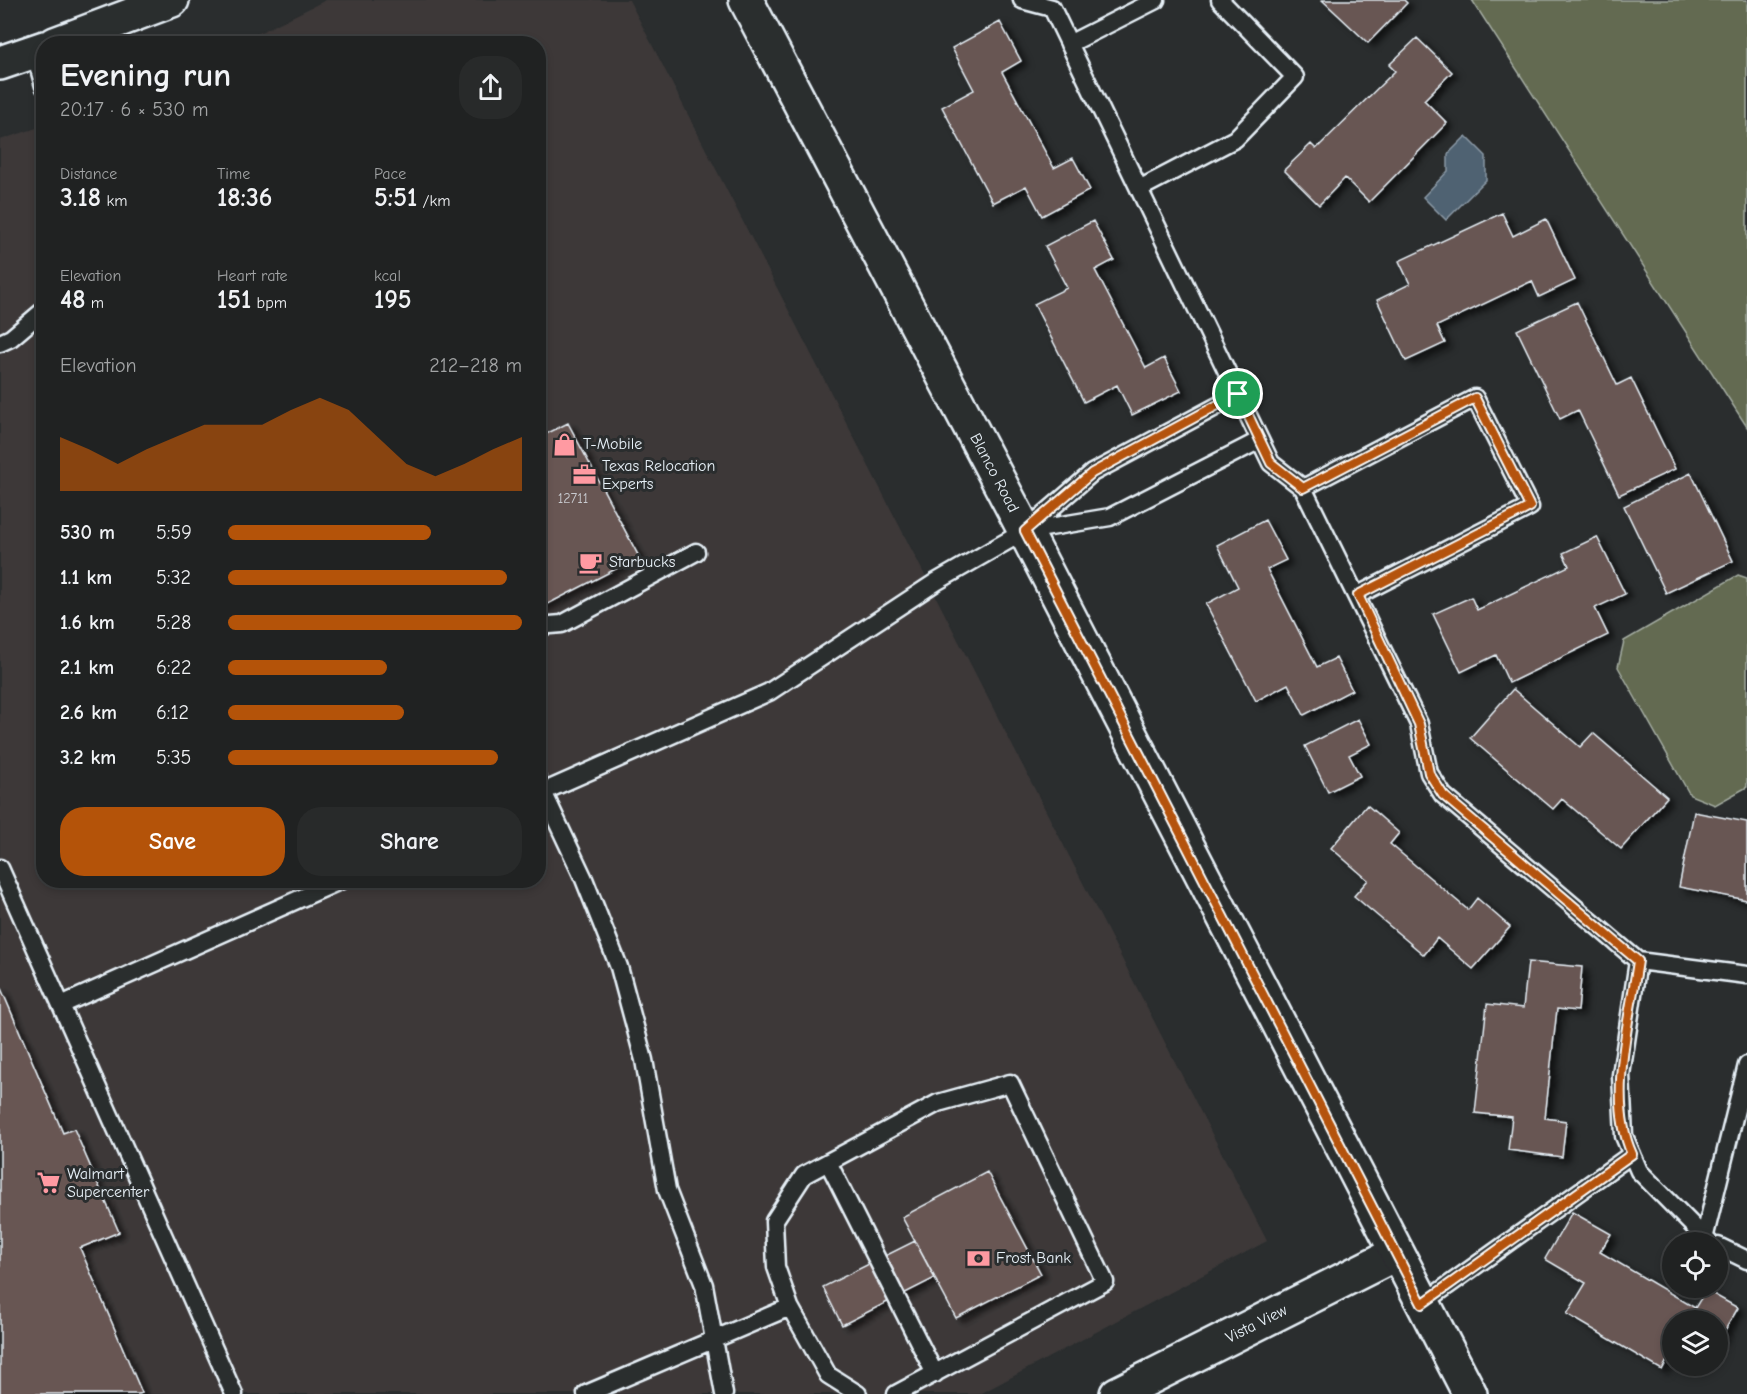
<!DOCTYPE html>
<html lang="en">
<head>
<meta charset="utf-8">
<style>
	body { margin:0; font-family:"Comic Neue",sans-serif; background:#282a2a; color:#f1f3f6; height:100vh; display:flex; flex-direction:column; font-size:22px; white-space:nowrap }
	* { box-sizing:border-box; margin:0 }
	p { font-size:20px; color:#a2a4a5 }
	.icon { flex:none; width:33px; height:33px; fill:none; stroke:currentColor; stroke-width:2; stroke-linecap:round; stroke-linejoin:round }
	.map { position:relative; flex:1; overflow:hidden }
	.side { position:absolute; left:36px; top:36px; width:510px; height:852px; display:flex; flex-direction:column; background:#202222; border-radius:24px; box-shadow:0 3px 9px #0003,0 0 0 2px #3d3f40 }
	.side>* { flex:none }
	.buttons { position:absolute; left:1662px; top:1232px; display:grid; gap:12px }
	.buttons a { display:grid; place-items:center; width:66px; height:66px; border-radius:50%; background:#202222; box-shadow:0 3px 9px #0003,0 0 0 2px #3d3f40; font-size:30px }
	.pin { position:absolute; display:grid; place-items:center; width:51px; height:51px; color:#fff; margin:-26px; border:3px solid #fff; border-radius:50%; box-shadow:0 2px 6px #0007 }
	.round { display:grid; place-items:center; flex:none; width:63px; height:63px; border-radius:24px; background:#282a2a }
	.summary { display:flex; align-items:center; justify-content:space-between; height:102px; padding:0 24px }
	h1 { font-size:33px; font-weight:800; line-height:45px }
	.metrics { display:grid; grid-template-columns:repeat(3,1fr); gap:9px; height:102px; padding:6px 24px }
	.metrics div { display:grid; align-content:center }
	.metrics b { font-size:26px; font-weight:800 }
	.metrics small { font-size:16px; font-weight:400 }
	.metrics p { font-size:16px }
	.chart { height:168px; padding:12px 24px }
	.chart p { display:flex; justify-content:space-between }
	.chart svg { width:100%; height:108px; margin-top:6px; fill:#b45309; opacity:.7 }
	.cta { display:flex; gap:12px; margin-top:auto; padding:12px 24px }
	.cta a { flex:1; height:69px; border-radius:24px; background:#b45309; color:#fff; font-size:24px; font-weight:800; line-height:69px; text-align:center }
	.cta a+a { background:#282a2a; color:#f1f3f6 }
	ul { padding:0 24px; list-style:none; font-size:20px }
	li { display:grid; grid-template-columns:96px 72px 1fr; align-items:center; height:45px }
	li i { height:15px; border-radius:8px; background:#b45309 }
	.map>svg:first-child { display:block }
</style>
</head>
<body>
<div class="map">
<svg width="1747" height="1394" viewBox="0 0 1747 1394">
	<defs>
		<filter id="shadow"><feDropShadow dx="6" dy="4" stdDeviation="3" flood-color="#0009"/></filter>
	</defs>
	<rect width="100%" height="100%" fill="#2a2d2e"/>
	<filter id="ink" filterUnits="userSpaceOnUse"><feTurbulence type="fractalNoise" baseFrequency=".0167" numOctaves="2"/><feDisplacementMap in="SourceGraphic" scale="12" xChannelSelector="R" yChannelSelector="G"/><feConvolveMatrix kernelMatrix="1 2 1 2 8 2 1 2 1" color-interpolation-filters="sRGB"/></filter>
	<g filter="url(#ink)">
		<path fill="#3d3939" d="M326 0H629L1267 1241 980 1394H0V140L43 126 44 880H538V44L239 43Z"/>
		<path fill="#636b51" stroke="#a6aea4" stroke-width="1.5" d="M1472 0H1747V427Z
			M1738 575 1747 578V787L1715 805 1690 795 1618 667 1624 641Z"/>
		<path fill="#4f6272" stroke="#8c9ba8" stroke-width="1.5" d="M1466 136 1486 156V180L1446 220 1423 197 1448 171V154Z"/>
		<path fill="#685653" stroke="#e8f1f8" stroke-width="1.5" filter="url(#shadow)" d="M1322 0H1404L1407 3 1368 43Z
			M1000 22 1021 61 1002 72 1054 168 1073 158 1090 190 1042 216 1026 186 993 203 942 107 974 90 952 48Z
			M1417 38 1452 72 1424 100 1447 123 1369 202 1345 178 1319 205 1284 170 1311 144 1316 149 1395 71 1389 65Z
			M1502 213 1513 236 1546 219 1575 280 1539 297 1532 281 1437 326 1445 343 1406 361 1377 300 1410 284 1399 261Z
			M1093 221 1114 260 1095 270 1146 368 1164 358 1181 391 1132 415 1117 385 1084 402 1034 304 1067 288 1045 246Z
			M1577 302 1617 385 1631 378 1675 469 1619 495 1578 410 1560 419 1517 330Z
			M568 423 639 557 538 609V438Z
			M1691 473 1733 561 1666 593 1624 506Z
			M1265 520 1286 560 1267 569 1317 667 1336 658 1352 690 1304 715 1288 684 1256 701 1206 604 1238 587 1217 545Z
			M1597 537 1625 594 1595 608 1608 635 1509 683 1496 655 1461 672 1433 614 1471 597 1477 610 1569 566 1563 553Z
			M1513 689 1580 747 1593 733 1667 797 1621 849 1562 799 1553 809 1470 738Z
			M1358 719 1371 744 1349 755 1360 776 1328 792 1305 746Z
			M1367 805 1399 833 1390 844 1468 910 1477 898 1510 927 1473 969 1437 938 1424 955 1354 896 1368 880 1331 848Z
			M1694 812 1747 822V900L1679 887Z
			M1528 962 1582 967 1578 1011 1557 1009 1545 1118 1566 1121 1562 1157 1508 1150 1512 1117 1475 1113 1487 1004 1523 1008Z
			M0 986 63 1133 74 1129 119 1232 80 1248 142 1393 139 1394H0Z
			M987 1172 1041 1274 956 1318 902 1217Z
			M1572 1212 1611 1234 1600 1252 1695 1308 1706 1290 1738 1308 1718 1342V1320H1672V1351L1662 1370 1567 1314 1586 1283 1545 1259Z
			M915 1241 935 1278 842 1325 823 1287Z"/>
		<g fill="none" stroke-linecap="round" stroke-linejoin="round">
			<defs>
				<path id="service" d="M1022 0 1052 8 1271 463 1303 488 1419 724 1429 773 1443 795 1638 961 1747 975
					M1069 44 1156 0
					M34 51 44 86
					M1139 189 1235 139 1295 77 1220 0
					M0 343 11 338 44 310
					M1303 488 1475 398 1530 507 1358 595
					M1026 531 1110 517 1260 440
					M538 626 562 624 696 552
					M538 781 584 879 619 967 644 1060 667 1190 704 1285 724 1394
					M538 794 769 692 936 582 1025 531 1092 473 1238 395
					M0 868 234 1394
					M1638 961 1621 1075 1624 1136 1639 1171 1709 1242
					M61 1005 342 880
					M828 1162 935 1374
					M1704 1239 1747 1065
					M1718 1246 1747 1260
					M1422 1304 1632 1154
					M790 1307 776 1267 774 1221 804 1175 938 1103 1010 1083 1105 1282 896 1394
					M586 1394 790 1307 828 1375 858 1394"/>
				<g id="tertiary">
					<path id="s1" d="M1117 1394 1395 1254"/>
				</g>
				<g id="primary">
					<path id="s2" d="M746 0 1025 531 1470 1394"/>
				</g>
				<path id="motorway" d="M55 44 172 0
					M0 63 44 48"/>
			</defs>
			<use href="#service" stroke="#e8f1f8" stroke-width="21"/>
			<use href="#tertiary" stroke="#e8f1f8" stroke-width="38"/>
			<use href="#primary" stroke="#e8f1f8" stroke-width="38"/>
			<use href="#motorway" stroke="#e8f1f8" stroke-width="38"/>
			<use href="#service" stroke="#2a2d2e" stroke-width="16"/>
			<use href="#tertiary" stroke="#2a2d2e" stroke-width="33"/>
			<use href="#primary" stroke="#2a2d2e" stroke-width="33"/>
			<use href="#motorway" stroke="#2a2d2e" stroke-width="33"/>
		</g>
	</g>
	<g fill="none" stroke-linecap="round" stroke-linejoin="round" filter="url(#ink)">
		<defs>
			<path id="route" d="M1238 394 1271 463 1303 488 1475 398 1530 507 1358 595 1419 724 1429 773 1443 795 1638 961C1630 1018 1607 1100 1632 1154L1422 1304 1025 531 1092 473Z"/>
		</defs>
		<use href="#route" stroke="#fff" stroke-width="12"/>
		<use href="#route" stroke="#b45309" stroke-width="8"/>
	</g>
	<defs>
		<symbol id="shop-bare" viewBox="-9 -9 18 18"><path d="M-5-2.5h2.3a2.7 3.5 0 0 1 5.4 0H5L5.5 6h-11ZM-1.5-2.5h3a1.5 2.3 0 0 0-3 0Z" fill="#ff9aa2" stroke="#2a2d2e" stroke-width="2.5" paint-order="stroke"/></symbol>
		<symbol id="office-bare" viewBox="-9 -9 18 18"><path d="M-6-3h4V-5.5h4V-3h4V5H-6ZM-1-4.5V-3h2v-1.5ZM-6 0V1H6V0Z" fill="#ff9aa2" stroke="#2a2d2e" stroke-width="2.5" paint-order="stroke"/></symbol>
		<symbol id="cafe-bare" viewBox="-9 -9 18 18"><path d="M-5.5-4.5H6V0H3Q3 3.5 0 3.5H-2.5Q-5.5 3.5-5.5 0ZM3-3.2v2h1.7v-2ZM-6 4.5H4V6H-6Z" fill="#ff9aa2" stroke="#2a2d2e" stroke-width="2.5" paint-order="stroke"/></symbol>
		<symbol id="supermarket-bare" viewBox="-9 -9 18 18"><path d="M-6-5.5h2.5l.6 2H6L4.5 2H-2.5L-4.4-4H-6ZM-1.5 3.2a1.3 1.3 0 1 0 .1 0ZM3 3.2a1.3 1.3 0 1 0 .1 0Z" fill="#ff9aa2" stroke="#2a2d2e" stroke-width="2.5" paint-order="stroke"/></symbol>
		<symbol id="bank-bare" viewBox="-9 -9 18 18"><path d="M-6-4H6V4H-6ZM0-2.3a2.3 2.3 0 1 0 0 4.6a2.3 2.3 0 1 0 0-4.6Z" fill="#ff9aa2" stroke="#2a2d2e" stroke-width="2.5" paint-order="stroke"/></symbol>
	</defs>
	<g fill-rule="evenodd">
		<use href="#shop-bare" x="548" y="428" width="33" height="33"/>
		<use href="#office-bare" x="568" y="458" width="33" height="33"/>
		<use href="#cafe-bare" x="574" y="546" width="33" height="33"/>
		<use href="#supermarket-bare" x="32" y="1166" width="33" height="33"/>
		<use href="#bank-bare" x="962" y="1242" width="33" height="33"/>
	</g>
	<g text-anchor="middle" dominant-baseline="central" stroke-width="6" stroke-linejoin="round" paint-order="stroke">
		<g font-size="14" fill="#c8cacf">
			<text x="573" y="498">12711</text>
		</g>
		<g font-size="16" fill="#e8f1f8" stroke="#2a2d2e" text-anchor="start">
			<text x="583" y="444">T-Mobile</text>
			<text x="602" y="466">Texas Relocation<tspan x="602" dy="18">Experts</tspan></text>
			<text x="609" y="562">Starbucks</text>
			<text x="67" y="1174">Walmart<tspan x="67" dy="18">Supercenter</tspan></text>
			<text x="996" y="1258">Frost Bank</text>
		</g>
		<g font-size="16" fill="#e8f1f8" stroke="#2a2d2e">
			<text stroke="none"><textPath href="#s2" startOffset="534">Blanco Road</textPath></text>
			<text stroke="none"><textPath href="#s1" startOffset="156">Vista View</textPath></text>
		</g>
	</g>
</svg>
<div class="buttons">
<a><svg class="icon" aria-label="locate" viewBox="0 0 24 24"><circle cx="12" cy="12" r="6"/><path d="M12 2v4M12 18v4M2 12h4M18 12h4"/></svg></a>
<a><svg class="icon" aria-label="layers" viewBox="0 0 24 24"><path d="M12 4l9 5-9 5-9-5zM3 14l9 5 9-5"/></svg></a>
</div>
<div class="pin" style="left:1238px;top:394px;background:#1e9e55"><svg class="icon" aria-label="arrive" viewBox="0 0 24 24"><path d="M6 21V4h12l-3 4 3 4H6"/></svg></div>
<section class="side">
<div class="summary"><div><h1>Evening run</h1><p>20:17 · 6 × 530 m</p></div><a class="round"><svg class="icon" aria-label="share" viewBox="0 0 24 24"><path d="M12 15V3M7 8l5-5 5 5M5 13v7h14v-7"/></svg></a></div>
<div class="metrics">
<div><p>Distance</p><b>3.18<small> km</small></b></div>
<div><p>Time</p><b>18:36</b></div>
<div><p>Pace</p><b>5:51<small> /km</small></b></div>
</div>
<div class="metrics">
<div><p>Elevation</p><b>48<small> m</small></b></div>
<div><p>Heart rate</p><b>151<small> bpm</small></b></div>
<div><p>kcal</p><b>195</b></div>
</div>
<div class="chart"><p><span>Elevation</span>212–218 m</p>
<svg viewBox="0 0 160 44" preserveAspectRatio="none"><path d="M0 44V22L10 27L20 33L30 27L40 22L50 17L60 17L70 17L80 11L90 6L100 11L110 22L120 33L130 38L140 33L150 27L160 22V44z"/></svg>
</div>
<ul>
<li><b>530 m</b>5:59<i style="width:69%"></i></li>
<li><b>1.1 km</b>5:32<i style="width:95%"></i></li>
<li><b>1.6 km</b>5:28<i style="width:100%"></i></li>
<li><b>2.1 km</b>6:22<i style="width:54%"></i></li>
<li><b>2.6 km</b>6:12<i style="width:60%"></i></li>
<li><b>3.2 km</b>5:35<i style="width:92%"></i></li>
</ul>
<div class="cta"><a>Save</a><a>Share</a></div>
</section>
</div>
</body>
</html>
